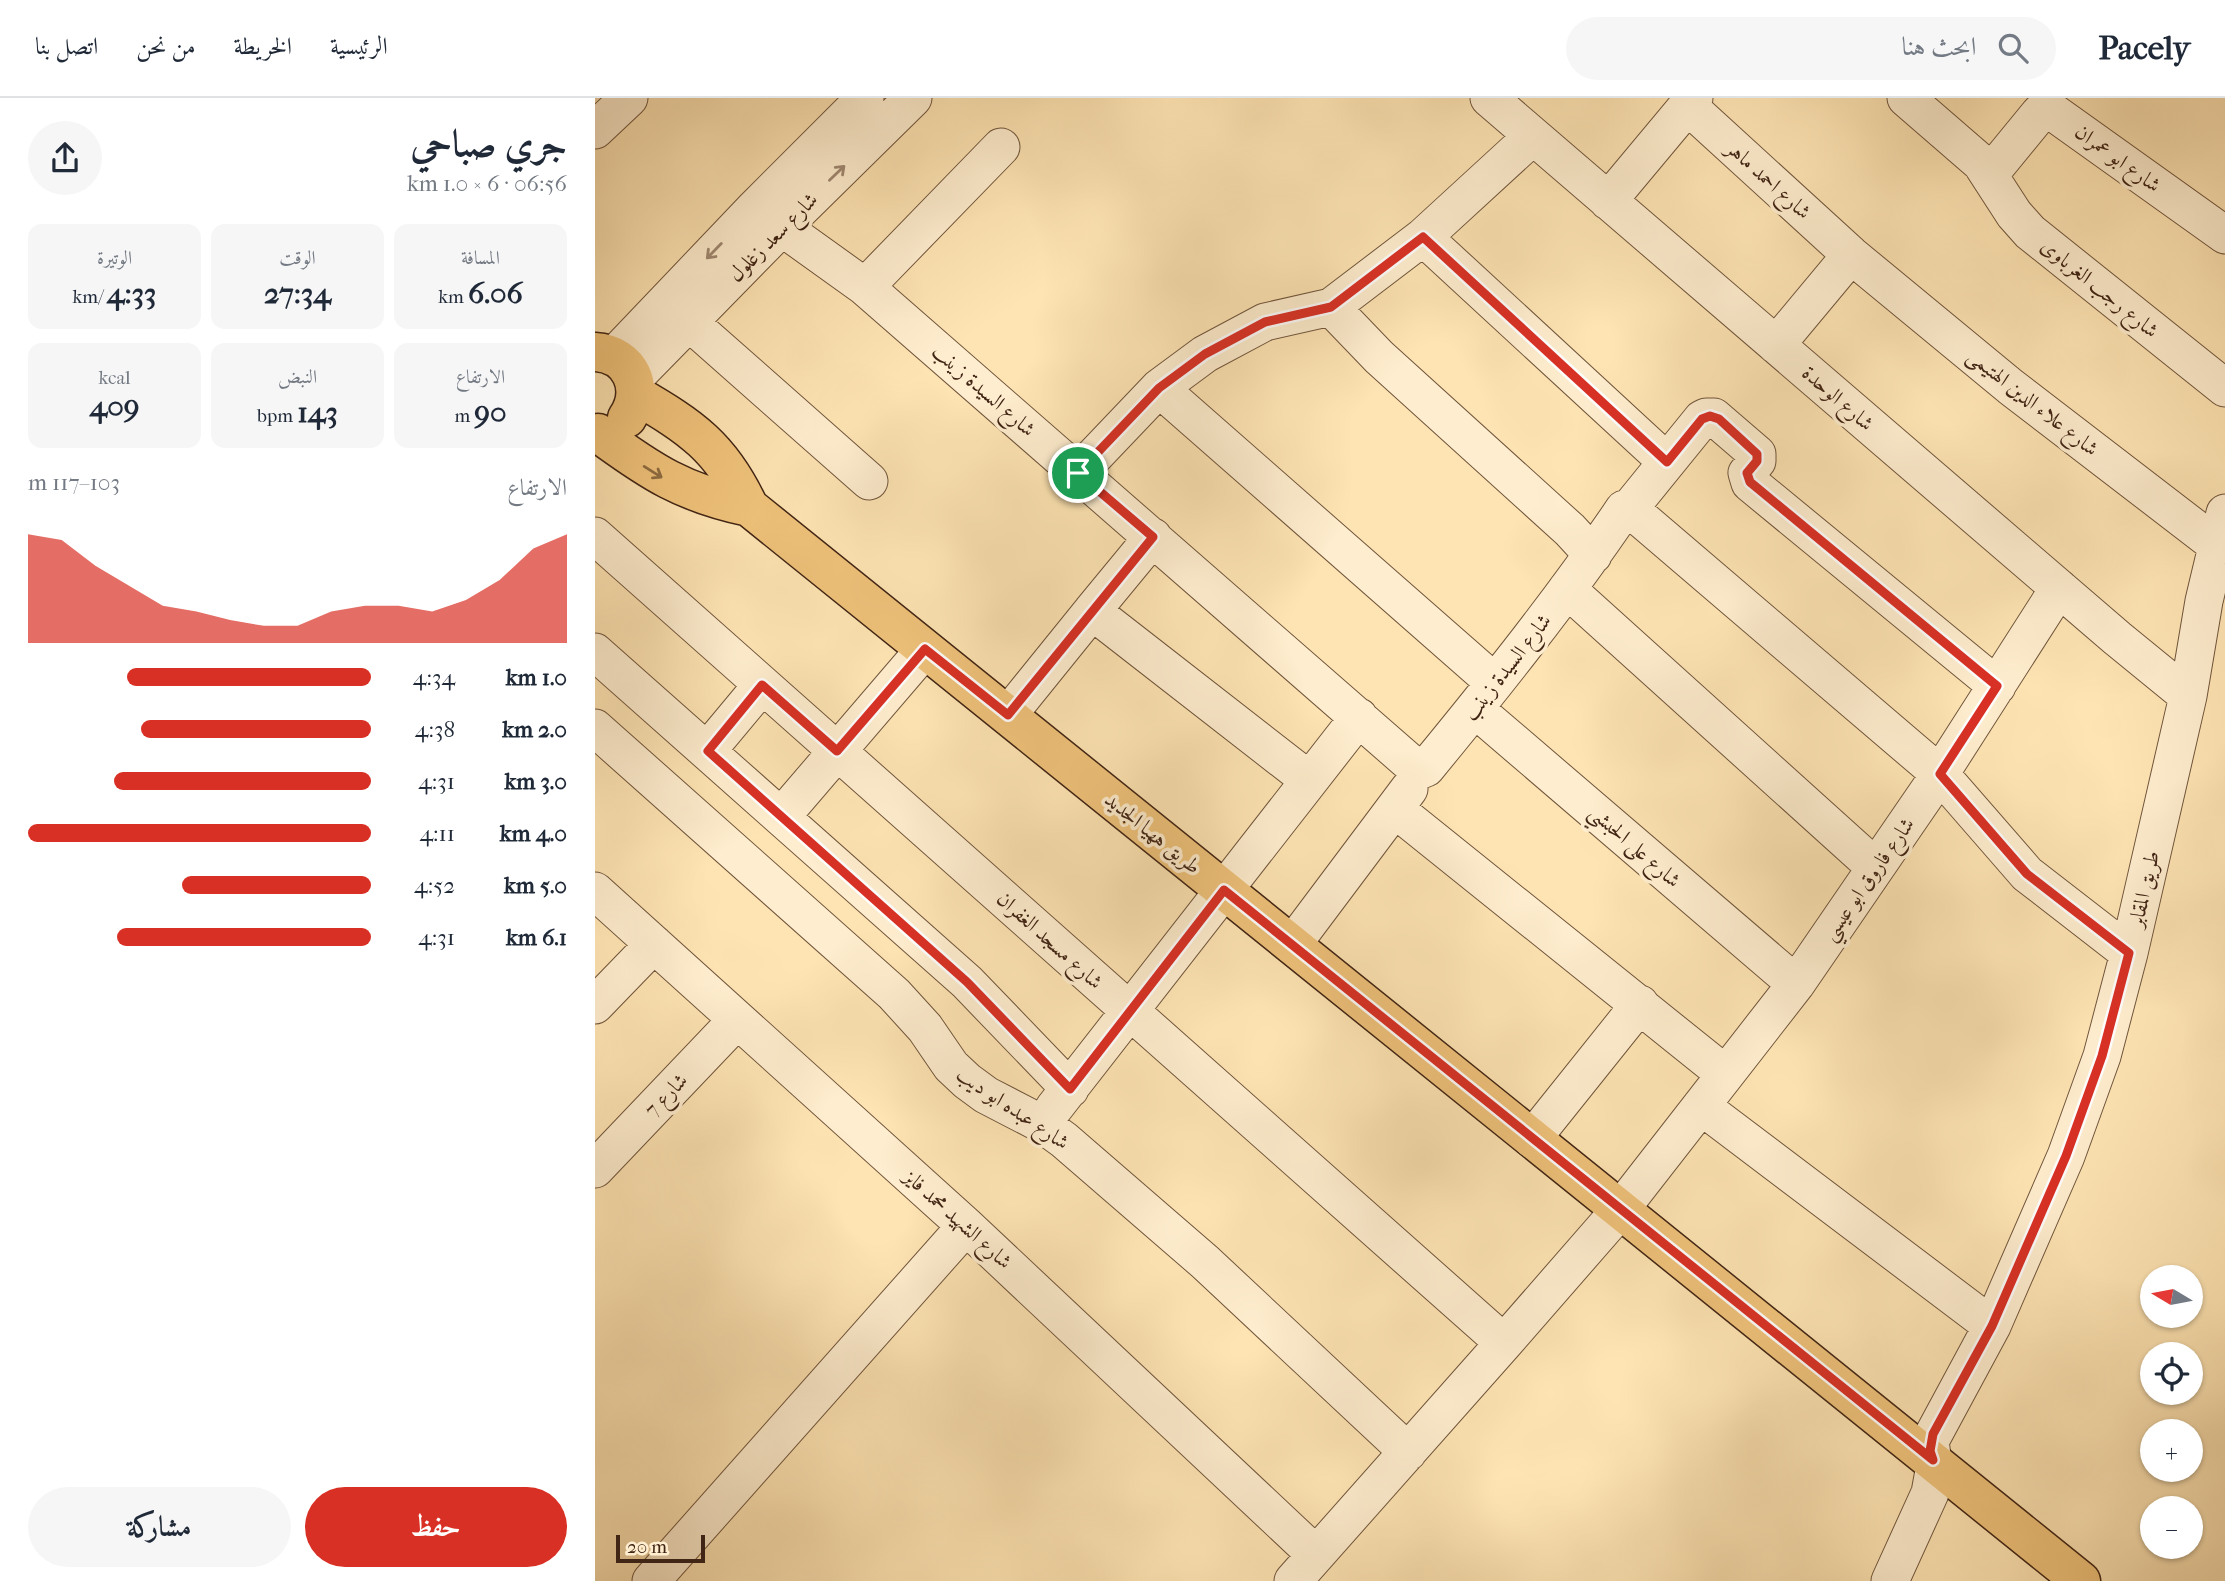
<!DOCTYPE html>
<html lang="ar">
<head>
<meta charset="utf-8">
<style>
	body { margin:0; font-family:"IM FELL French Canon",Amiri,serif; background:#f6f6f7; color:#1f2937; direction:rtl; height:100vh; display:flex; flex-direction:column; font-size:26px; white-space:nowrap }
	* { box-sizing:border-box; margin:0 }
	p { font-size:23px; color:#747a83 }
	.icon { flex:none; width:38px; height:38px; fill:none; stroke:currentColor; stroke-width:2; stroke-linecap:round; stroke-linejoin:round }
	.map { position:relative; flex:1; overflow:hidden; direction:ltr }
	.side { display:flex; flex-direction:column; background:#fff; width:595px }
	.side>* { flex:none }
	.needle { width:46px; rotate:280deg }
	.fabs { position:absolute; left:1545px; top:1167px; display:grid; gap:14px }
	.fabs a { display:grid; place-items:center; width:63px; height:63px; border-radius:50%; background:#fff; box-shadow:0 2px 5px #0004; font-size:35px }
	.scale { position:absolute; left:21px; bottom:18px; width:89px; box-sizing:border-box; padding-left:7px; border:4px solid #412515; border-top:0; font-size:19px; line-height:24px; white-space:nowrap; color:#412515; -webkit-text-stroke:5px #feedce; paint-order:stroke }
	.pin { position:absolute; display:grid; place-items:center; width:60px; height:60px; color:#fff; margin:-30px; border:4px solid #fff; border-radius:50%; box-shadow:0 2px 7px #0007 }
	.round { display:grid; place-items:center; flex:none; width:74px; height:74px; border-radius:37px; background:#f6f6f7 }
	.headline { display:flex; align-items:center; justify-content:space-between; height:119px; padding:0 28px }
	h1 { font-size:38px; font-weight:700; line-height:52px }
	.figures { display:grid; grid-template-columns:repeat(3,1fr); gap:10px; height:119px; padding:7px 28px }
	.figures div { display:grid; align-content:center; border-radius:14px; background:#f6f6f7; text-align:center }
	.figures b { font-size:30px; font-weight:700 }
	.figures small { font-size:19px; font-weight:400 }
	.figures p { font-size:19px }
	.chart { height:196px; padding:14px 28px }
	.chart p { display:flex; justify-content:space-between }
	.chart svg { width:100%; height:126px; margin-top:7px; fill:#d93025; opacity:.7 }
	.cta { display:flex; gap:14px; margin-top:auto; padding:14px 28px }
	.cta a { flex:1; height:80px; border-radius:42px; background:#d93025; color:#fff; font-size:28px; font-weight:700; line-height:80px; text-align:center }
	.cta a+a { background:#f6f6f7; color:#1f2937 }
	ul { padding:0 28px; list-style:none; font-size:23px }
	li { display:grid; grid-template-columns:112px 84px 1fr; align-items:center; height:52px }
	li i { height:18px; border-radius:9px; background:#d93025 }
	header { display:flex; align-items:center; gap:42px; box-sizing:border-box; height:98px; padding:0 35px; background:#fff; border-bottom:2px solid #e0e1e3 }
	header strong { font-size:33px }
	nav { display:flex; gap:38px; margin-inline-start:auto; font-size:24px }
	.search { width:490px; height:63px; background:#f6f6f7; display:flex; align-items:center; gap:18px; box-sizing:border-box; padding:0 24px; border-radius:38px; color:#747a83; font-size:26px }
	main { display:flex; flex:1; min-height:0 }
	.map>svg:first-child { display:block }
</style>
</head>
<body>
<header>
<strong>Pacely</strong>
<div class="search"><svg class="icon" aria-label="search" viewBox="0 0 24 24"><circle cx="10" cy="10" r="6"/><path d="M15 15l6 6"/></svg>ابحث هنا</div>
<nav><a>الرئيسية</a><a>الخريطة</a><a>من نحن</a><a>اتصل بنا</a></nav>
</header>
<main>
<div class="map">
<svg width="1630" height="1483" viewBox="0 0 1630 1483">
	<rect width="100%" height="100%" fill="#fee4b3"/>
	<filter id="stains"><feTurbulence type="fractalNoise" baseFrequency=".00286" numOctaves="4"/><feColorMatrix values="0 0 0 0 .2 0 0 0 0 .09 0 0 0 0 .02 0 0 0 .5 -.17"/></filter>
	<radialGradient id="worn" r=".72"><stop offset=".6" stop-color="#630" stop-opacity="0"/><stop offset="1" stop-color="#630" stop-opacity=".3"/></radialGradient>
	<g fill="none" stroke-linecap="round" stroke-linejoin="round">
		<defs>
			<path id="minor" d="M894 0 1522 540 1593 598
				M1311 0 1386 65 1419 116 1435 134 1630 290
				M1093 8 1256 157 1416 289 1623 448
				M0 32 34 0
				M1394 77 1444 16 1447 13 1455 12 1630 137
				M1013 103 1099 0
				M160 110 270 189 821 670 826 672 831 670C900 586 968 501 1029 411L1036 412 1345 676 1432 776 1534 855
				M828 139 1072 364
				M270 189 406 49
				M79 207 94 224 274 383
				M736 209 784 259 975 432 998 457
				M1181 247 1256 157
				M19 258 160 110 270 0
				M39 280 187 129 318 0
				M564 290 900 585
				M483 375 564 290 610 256 670 224 736 209 828 139 938 38
				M1034 411 1107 321 1111 319H1119L1162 356V363L1152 375 1155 385 1402 588
				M0 438 909 1245
				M972 491 1280 769
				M497 513 558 439
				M0 554 372 884 475 991
				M880 611 1201 886
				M413 617 497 513 714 682
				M0 630 299 896 330 930 356 968 372 983 391 997 447 1026 469 1042 610 1164 813 1354
				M112 653 167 587
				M800 711 1130 976
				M186 719 330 551
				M0 793 371 1128 720 1456
				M697 847 814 691
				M0 907 59 846
				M1106 1008 1397 1228
				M459 1010 764 619
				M937 1041 1045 906
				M0 1071 142 922
				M56 1483 371 1128
				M698 1483 909 1245 1025 1112 1201 886 1345 676 1464 490
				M1295 1483 1335 1395 1339 1373 1335 1343 1397 1228 1471 1058 1507 958 1534 855 1593 598 1609 503 1630 415"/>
			<path id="major" d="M0 254C36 256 51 291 32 320
				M41 297C96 329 126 349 154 409
				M3 335C56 374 88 395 154 409L1486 1483"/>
		</defs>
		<use href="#minor" stroke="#70553c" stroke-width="39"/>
		<use href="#major" stroke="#412515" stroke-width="41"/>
		<use href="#minor" stroke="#feedce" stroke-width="37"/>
		<use href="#major" stroke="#efc27a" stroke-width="38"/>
	</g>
	<defs><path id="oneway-shaft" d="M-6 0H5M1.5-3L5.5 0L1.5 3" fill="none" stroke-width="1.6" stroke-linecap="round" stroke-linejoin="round" transform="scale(1.75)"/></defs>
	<g stroke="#a08972">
		<use href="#oneway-shaft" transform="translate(242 75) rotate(-44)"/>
		<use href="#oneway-shaft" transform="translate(119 153) rotate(134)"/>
	</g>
	<use stroke="#8f6c42" href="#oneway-shaft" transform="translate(58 374) rotate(32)"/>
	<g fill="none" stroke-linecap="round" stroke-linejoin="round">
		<defs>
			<path id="route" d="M828 139 1072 364 1107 321 1115 318 1124 321 1162 356V363L1152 375 1155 384 1402 588 1345 676 1432 776 1534 855 1507 958 1471 1058 1397 1228 1338 1336 1335 1353 1338 1362 629 792 475 991 372 884 113 653 167 587 242 653 330 551 413 617 558 439 483 375 564 290 610 256 670 224 736 209Z"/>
		</defs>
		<use href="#route" stroke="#fff" stroke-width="14"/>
		<use href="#route" stroke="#d93025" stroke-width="9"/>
	</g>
	<g text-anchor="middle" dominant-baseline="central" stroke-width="7" stroke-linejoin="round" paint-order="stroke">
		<g font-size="21" fill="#412515" stroke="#feedce">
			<text transform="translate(1523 60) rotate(36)">شارع ابو عمران</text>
			<text transform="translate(1174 82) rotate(42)">شارع احمد ماهر</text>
			<text transform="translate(178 139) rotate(-45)">شارع سعد زغلول</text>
			<text transform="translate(1505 190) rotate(39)">شارع رجب الغرباوى</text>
			<text transform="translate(389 292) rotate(41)">شارع السيدة زينب</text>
			<text transform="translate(1243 300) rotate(41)">شارع الوحدة</text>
			<text transform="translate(1438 304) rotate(38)">شارع علاء الدين الهتيمى</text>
			<text transform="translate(912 569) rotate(-52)">شارع السيدة زينب</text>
			<text transform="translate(558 735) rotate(39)">طريق ههيا الجديد</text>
			<text transform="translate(1040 748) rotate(41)">شارع على الحبشي</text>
			<text transform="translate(1273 781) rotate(-55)">شارع فاروق ابو عيسي</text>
			<text transform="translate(1549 791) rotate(-77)">طريق المقابر</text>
			<text transform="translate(455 842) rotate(42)">شارع مسجد الغفران</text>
			<text transform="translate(71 997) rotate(-46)">شارع 7</text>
			<text transform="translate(418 1010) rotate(34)">شارع عبده ابو ديب</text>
			<text transform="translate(363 1121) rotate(42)">شارع الشهيد محمد فايز</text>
		</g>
	</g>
	<rect width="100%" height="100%" filter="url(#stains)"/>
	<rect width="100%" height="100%" fill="url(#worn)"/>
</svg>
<div class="fabs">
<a><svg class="needle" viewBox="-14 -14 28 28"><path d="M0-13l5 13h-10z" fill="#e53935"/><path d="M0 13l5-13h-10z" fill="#747a83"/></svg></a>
<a><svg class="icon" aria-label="locate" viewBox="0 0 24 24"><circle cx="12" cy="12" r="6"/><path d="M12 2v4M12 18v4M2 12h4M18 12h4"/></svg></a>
<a>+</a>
<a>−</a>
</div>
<div class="scale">20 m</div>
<div class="pin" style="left:483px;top:375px;background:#1e9e55"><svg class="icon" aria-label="arrive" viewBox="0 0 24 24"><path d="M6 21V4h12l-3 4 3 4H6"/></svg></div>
</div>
<section class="side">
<div class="headline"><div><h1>جري صباحي</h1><p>06:56 · 6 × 1.0 km</p></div><a class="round"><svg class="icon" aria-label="share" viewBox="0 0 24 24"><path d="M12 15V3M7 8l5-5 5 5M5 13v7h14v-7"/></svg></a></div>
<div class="figures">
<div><p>المسافة</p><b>6.06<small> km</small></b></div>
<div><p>الوقت</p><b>27:34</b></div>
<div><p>الوتيرة</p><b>4:33<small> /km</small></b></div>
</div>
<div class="figures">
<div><p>الارتفاع</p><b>90<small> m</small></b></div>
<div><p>النبض</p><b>143<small> bpm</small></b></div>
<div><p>kcal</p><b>409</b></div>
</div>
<div class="chart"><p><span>الارتفاع</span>103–117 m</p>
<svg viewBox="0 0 160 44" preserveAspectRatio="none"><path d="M0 44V6L10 8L20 17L30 24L40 31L50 33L60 36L70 38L80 38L90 33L100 31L110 31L120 33L130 29L140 22L150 11L160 6V44z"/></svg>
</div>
<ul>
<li><b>1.0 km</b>4:34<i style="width:71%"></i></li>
<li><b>2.0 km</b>4:38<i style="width:67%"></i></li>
<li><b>3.0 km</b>4:31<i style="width:75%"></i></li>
<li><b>4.0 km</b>4:11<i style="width:100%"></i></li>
<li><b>5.0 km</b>4:52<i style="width:55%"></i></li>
<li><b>6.1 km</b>4:31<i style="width:74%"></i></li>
</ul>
<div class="cta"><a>حفظ</a><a>مشاركة</a></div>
</section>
</main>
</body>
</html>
